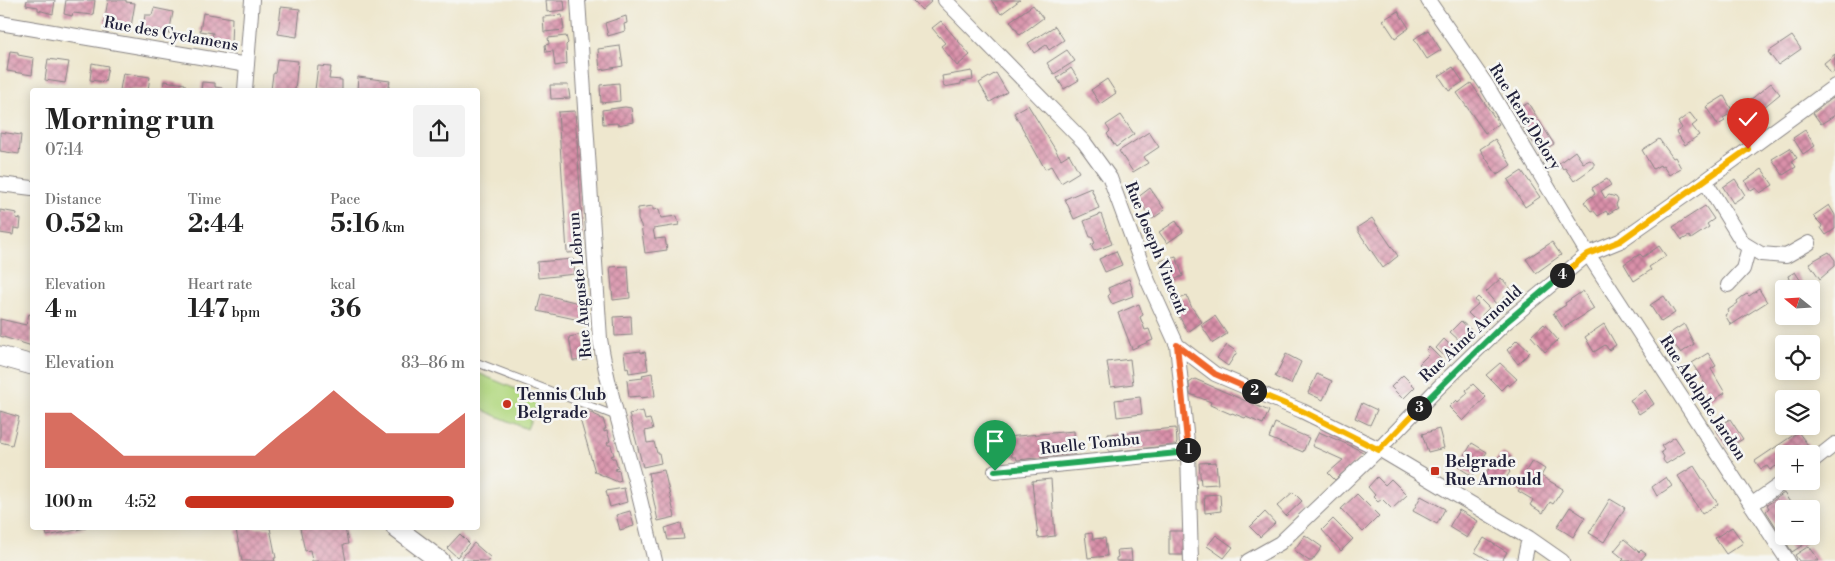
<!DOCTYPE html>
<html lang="en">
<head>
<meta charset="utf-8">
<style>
	body { margin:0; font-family:"Libre Bodoni",serif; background:#f2f2f2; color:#222; height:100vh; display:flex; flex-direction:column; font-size:19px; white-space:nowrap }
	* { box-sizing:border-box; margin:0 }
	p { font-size:16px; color:#767676 }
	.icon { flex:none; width:28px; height:28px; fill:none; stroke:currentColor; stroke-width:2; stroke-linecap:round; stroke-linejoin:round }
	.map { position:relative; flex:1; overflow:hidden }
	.panel { position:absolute; left:30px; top:88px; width:450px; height:442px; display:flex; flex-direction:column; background:#fff; border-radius:5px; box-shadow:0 2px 12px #0003 }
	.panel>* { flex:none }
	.needle { width:32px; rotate:288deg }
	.controls { position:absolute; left:1775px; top:280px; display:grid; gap:10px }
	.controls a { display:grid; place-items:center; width:45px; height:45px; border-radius:5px; background:#fff; box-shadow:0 2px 12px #0003; font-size:25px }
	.pin { position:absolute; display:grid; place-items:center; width:42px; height:42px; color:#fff; margin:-51px -21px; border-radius:50% 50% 50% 0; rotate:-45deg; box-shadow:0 0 5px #0007 }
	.pin .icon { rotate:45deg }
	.km { position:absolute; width:25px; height:25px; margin:-12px; border-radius:50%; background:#222; color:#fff; font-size:14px; line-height:25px; text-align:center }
	.round { display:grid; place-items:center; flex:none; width:52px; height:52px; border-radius:5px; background:#f2f2f2 }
	.summary { display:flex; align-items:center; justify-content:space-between; height:85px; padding:0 15px }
	h1 { font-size:28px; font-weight:700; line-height:38px }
	.stats { display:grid; grid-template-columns:repeat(3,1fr); gap:8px; height:85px; padding:5px 15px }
	.stats div { display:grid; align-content:center }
	.stats b { font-size:25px; font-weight:700 }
	.stats small { font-size:14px; font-weight:400 }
	.stats p { font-size:14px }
	.chart { height:140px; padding:10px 15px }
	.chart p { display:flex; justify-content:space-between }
	.chart svg { width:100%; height:90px; margin-top:5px; fill:#c8321e; opacity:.7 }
	ul { padding:0 15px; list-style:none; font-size:16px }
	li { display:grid; grid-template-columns:80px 60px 1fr; align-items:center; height:38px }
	li i { height:12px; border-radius:6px; background:#c8321e }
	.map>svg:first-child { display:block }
</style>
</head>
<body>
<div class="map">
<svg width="1835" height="561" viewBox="0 0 1835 561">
	<defs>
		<pattern id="building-cross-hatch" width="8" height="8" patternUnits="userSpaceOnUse" patternTransform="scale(1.25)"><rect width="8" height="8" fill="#d990a9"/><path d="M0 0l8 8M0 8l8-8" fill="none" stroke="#b0758b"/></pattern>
	</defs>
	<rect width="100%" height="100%" fill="#f6f6f2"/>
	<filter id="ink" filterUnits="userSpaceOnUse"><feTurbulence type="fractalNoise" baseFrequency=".02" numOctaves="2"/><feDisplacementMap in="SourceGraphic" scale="10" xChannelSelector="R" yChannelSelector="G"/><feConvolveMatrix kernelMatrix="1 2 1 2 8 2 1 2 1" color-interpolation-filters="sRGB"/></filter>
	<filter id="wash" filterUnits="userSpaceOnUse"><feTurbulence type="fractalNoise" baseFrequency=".0096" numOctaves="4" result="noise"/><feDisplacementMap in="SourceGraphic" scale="20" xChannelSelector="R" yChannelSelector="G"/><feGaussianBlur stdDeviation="1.12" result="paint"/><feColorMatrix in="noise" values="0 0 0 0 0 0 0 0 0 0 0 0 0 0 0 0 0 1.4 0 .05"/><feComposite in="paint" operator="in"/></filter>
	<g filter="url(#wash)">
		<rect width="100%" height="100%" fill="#eee7ce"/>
		<path fill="#b4d983" stroke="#6b7e5f" d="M478 373 539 399 527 429 478 408Z"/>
		<g id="blocks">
			<path fill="url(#building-cross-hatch)" d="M27 0H55L53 14 38 10V7L26 5Z
				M66 0H95L93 15 73 13 72 16 64 14Z
				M108 0H126V2L135 3 131 27 104 23Z
				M546 0H564L565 10 547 12Z
				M912 0H930L932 1 922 10Z
				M991 0H1020L1001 14Z
				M1033 5 1043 18 1020 35 1010 21Z
				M281 7 300 9 297 37 278 34Z
				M154 8 173 12 169 34 143 28 145 15H152Z
				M1398 11 1409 28 1395 38 1383 20Z
				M203 13 232 18 231 44 212 40 213 33 200 31Z
				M562 15 564 30 544 32 543 17Z
				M626 16 627 23 624 24 625 31 608 36 605 23Z
				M941 21 970 55 957 66 941 46 945 43 932 28Z
				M1055 26 1064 40 1049 50 1046 45 1034 53 1028 43Z
				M1428 30 1441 50 1427 59 1414 39Z
				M566 36 568 43 566 45 567 64 555 66 553 51 546 52 545 45 549 44 548 38Z
				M1792 36 1801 49 1778 65 1768 52Z
				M620 46 623 66 600 70 598 49Z
				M1067 50 1075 61 1054 74 1047 63Z
				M10 51 18 52V55L34 58 32 75 7 71Z
				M1835 54V71L1831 74 1824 63Z
				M48 59 69 62 65 83 45 80Z
				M277 59 298 61 295 90H271L273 74 275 73Z
				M92 63 108 66 105 82 90 80Z
				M318 66 331 67 329 79 342 80V90H315Z
				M1453 67 1463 82 1449 91 1439 76Z
				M1071 68 1079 80 1064 89 1057 78Z
				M972 71 973 80 961 82V84L944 87 942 76Z
				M123 73 150 77 148 90H120Z
				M996 73 1007 92 990 102 979 83Z
				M358 77 390 81 388 90H357Z
				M1107 79 1116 93 1100 104 1091 90Z
				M164 81 185 84V90H163Z
				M202 82 215 83V87L222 88V90H201Z
				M619 83 620 101 601 103 600 85Z
				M1471 83 1499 124 1485 133 1457 93Z
				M1771 83 1780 94 1758 112 1749 101Z
				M550 85H568L570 98 551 99Z
				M1724 96 1733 112 1723 118 1725 121 1718 125 1706 107Z
				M1833 98 1835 101V115L1821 124 1813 113Z
				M1528 103 1554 144 1540 153 1513 112Z
				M1028 105 1061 159 1069 154 1079 172 1061 183 1051 166 1045 169 1014 113Z
				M625 107 631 108 633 122 618 125 617 123 603 124 602 110Z
				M575 111 584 252 567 253 558 112Z
				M1690 113 1697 122 1692 126 1699 135 1685 145 1676 132 1682 128 1678 122Z
				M1121 115 1134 134 1116 147 1107 134 1110 131 1106 125Z
				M1805 130 1815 146 1803 154 1793 138Z
				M0 132 21 135 19 154 0 151Z
				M1149 132 1159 147 1144 157 1148 163 1133 172 1119 151Z
				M1495 139 1511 165 1497 175 1480 149Z
				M1659 139 1673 158 1675 157 1681 168 1669 175 1663 166 1661 167 1660 165 1653 169 1642 150Z
				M1790 148 1797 158 1792 161 1796 167 1783 175 1772 159Z
				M1575 151 1583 163 1590 160 1594 163V167L1574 181 1565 168 1563 169 1559 163Z
				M1762 169 1773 185 1760 193 1756 188 1751 191 1745 181Z
				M1522 171 1540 197 1525 207 1508 180Z
				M1607 179 1611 185 1601 191 1605 198 1609 195 1616 197 1618 200 1616 205 1618 208 1608 214 1606 211 1598 216 1593 210 1591 211 1584 202 1595 194 1592 188Z
				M1735 179 1745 195 1733 203 1723 187Z
				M1091 188 1099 208 1074 219 1065 199Z
				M1150 188 1165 210 1152 219 1137 198Z
				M1829 205 1835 215V229L1826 235 1821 228 1822 225 1813 216Z
				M653 206V210L659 209 661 218 677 216 679 225 653 229 655 239 665 238 667 250 645 253 641 225 638 220V208Z
				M1705 206 1714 219 1707 224 1709 227 1691 239 1689 236 1682 240 1673 227Z
				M0 210 17 213 16 218 21 219 20 229 14 228 13 235 0 233Z
				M1101 214 1112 244 1094 251 1091 245 1095 243 1092 237H1090L1084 221Z
				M1372 218 1398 256 1383 268 1358 231V227Z
				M1176 221 1183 232 1167 243 1159 232Z
				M1552 242 1561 255 1536 273 1526 259Z
				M1659 246 1666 256 1649 267 1651 270 1634 281 1624 264 1640 254 1643 257Z
				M1116 251 1122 265 1105 272 1099 259Z
				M1829 252 1835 260V266L1820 279 1809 263Z
				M1176 256 1183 276 1168 282 1160 261Z
				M573 259 575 274 538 278 537 262Z
				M628 266 630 298 613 300 610 267Z
				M1795 272 1806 289H1784V298L1777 288 1782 284 1786 285 1789 279 1788 276Z
				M1501 278 1512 290 1497 305 1486 292Z
				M1129 279 1132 288 1131 289 1133 296 1112 304 1108 296 1110 294 1108 288Z
				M1759 289 1767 302 1731 325 1725 315 1729 312 1728 310 1738 303 1737 301 1742 297 1747 294 1749 296Z
				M1583 291 1594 309 1563 328 1553 313 1566 305 1565 303Z
				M542 294 587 305 584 321 538 311Z
				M1187 296 1191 306 1202 322 1188 332 1171 302Z
				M1664 296 1675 313 1661 322 1650 305Z
				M1478 297 1489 308 1482 315 1484 318 1478 323 1468 313 1478 304 1475 300Z
				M1139 304 1143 315 1140 317 1145 330 1149 329 1153 340 1132 349 1118 313Z
				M29 314 32 315V346L0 336V319L26 325Z
				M631 316 632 335 615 336 614 317Z
				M1215 316 1227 334 1213 343 1201 325Z
				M1461 321 1472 331 1461 342 1450 332Z
				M1544 324 1558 340 1545 352 1531 336Z
				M1604 324 1616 345 1609 350 1605 345 1594 352 1585 337Z
				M1684 324 1694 344 1681 353 1667 335Z
				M583 334 587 360 573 361 569 337Z
				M1444 339 1456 351 1447 359 1436 348Z
				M1517 340 1530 352 1518 364 1507 350Z
				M1227 345 1237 352 1228 366 1217 358Z
				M1429 347 1441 359 1433 367 1435 369 1430 374 1419 364 1429 354 1426 350Z
				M641 351V353L645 352 648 370 629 373 628 367 626 368 624 353Z
				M1708 353 1716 366 1711 369 1725 393 1709 403 1701 391 1707 387 1692 363Z
				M1286 354 1301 362 1291 384 1275 377Z
				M1130 359 1133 384 1111 387 1107 362Z
				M1500 363 1517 379 1509 386 1507 384 1501 390 1486 375Z
				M652 373 655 396 641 398 640 396 629 397 627 380 643 378 642 375Z
				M1317 374 1332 381 1323 400 1308 393Z
				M1403 375 1415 387 1403 399 1391 387Z
				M1195 379 1269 411 1263 424 1246 417 1245 418 1232 413 1231 414 1210 405 1211 402 1190 394 1189 383Z
				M1473 384 1486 397 1463 421 1449 407 1456 400 1458 402 1468 393 1466 390Z
				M1645 390 1654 404 1639 414 1630 400Z
				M1140 397 1142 414 1117 417 1115 400Z
				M1362 403 1377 410 1370 425 1355 418Z
				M584 410 600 417 601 419H603L606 429H604V432L607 431 610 441 607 443 608 445H611L614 455 611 456 612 458H615L618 468 615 469 616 471 619 470 621 481 618 482 595 472 580 419Z
				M0 411 19 417 12 445 0 442Z
				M643 411 645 420 650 419 653 429 645 431 647 443 654 442 657 453H659L661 463 643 467 629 414Z
				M1730 419 1743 439 1728 448 1715 428Z
				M1275 423 1309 438 1303 452 1269 438Z
				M1176 428 1177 443 1175 445 1109 452 1108 434Z
				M1439 429 1444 448 1428 452 1422 434Z
				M1074 431 1075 454 1017 460 1016 457H1012L1011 448 1005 449 1006 437Z
				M1319 432 1351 446 1365 453 1335 480 1328 473 1343 460 1312 446Z
				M1798 432 1808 445 1795 454H1784V461L1770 470 1767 466 1761 469 1755 461Z
				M1675 437 1685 452 1666 464 1663 460 1664 457 1661 452 1664 450 1661 446Z
				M1472 443 1487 452 1472 476 1458 467Z
				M1503 453 1513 459 1509 471 1510 472 1500 487 1484 477 1493 462Z
				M1532 461 1545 469 1541 476 1563 489 1553 504 1550 502 1543 513 1530 505 1533 500 1518 491 1526 479 1523 476Z
				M1216 462 1218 484 1201 485 1199 463Z
				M1694 466 1718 504 1702 514 1678 476Z
				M664 470 675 517 658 521 648 473Z
				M1377 477 1385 485 1391 479 1407 495 1392 509 1382 499 1378 502 1373 497 1375 495 1368 487Z
				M1666 477 1672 486 1657 496 1652 487Z
				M1051 479 1055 536 1038 538 1032 481Z
				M624 488 627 502 610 507 606 491Z
				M1293 492 1302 501 1286 516 1277 506Z
				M1784 493 1791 504 1784 509V536H1802L1806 543 1792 552 1766 511 1769 508 1767 505Z
				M1220 494 1221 511 1205 513 1204 495Z
				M1357 494 1379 516 1363 532 1341 509Z
				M1421 496 1445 509 1437 524 1413 511Z
				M1610 499 1625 508 1604 542 1589 533Z
				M1570 507 1585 517 1573 537 1557 527Z
				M1459 510 1478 521 1467 538 1449 527Z
				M630 511 634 526 620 530 616 515Z
				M1265 512 1275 523 1260 537 1250 527Z
				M1333 519 1353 539 1341 551 1322 530Z
				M681 523 684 539 668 540 665 528Z
				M1732 527 1743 543 1726 554 1715 538Z
				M45 528H86L47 536Z
				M249 528H270L276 558H274L275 561H242L236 530Z
				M300 528H345L348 544 343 545 346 561H312L310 550 305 551Z
				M1169 531H1184L1183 555H1169Z
				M1092 533 1093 539 1105 538 1107 556 1088 558 1085 534Z
				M460 534 469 543 457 557 447 548Z
				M1216 535 1233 547 1224 558 1207 546Z
				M1305 535 1322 547 1312 561H1309L1294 550Z
				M1484 538 1507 552 1502 561H1490L1475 552Z
				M1624 539 1639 552 1641 550 1646 554 1640 561H1622L1624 559 1614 551Z
				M474 543 491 558 488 561 460 560Z
				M1809 546 1814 553 1819 561H1799L1795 555Z
				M1131 549 1132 561H1116V558L1118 557 1117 550Z"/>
		</g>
	</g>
	<g filter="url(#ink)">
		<use href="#blocks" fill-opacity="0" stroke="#888484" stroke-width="1"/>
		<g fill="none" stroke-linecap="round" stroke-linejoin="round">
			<defs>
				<path id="lane" d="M478 363 616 416"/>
				<path id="street" d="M578 0 600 339C608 389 623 437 637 487 643 511 649 536 655 561
					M945 0 1084 142 1110 178 1148 281 1177 345 1215 374 1302 411 1379 449 1529 538 1562 561
					M1428 0 1487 86 1588 254 1788 561
					M0 23 247 65
					M245 90 252 0
					M1705 181 1743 243 1761 254 1786 256 1809 243
					M0 184 32 188
					M1728 285 1743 269 1749 247
					M1177 345 1188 452 1191 561
					M1811 463 1835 444
					M995 471 1188 452
					M1751 505 1785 481
					M1248 561 1280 543 1379 449 1438 388 1505 323 1588 254 1620 241 1697 187 1835 86
					M1524 561 1529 538"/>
				<path id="secondary" d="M0 356 32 365
					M396 528 440 561"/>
			</defs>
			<use href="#lane" stroke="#888484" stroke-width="9"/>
			<use href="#street" stroke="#888484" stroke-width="16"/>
			<use href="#secondary" stroke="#888484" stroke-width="21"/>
			<use href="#lane" stroke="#fff" stroke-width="7"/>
			<use href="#street" stroke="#fff" stroke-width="14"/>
			<use href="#secondary" stroke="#fff" stroke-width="19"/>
		</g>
	</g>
	<g fill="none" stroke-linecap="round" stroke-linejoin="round" filter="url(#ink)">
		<defs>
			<path id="split-1" d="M995 471 1188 452V450"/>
			<path id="split-2" d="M1188 450 1177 345 1215 374 1254 391"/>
			<path id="split-3" d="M1254 391 1302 411 1379 450 1419 408"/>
			<path id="split-4" d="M1419 408 1505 323 1562 275"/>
			<path id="split-5" d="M1562 275 1588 254 1620 241 1748 149"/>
		</defs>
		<use href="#split-1" stroke="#fff" stroke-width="10"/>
		<use href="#split-2" stroke="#fff" stroke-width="10"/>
		<use href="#split-3" stroke="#fff" stroke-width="10"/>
		<use href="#split-4" stroke="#fff" stroke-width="10"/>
		<use href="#split-5" stroke="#fff" stroke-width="10"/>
		<use href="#split-1" stroke="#22a559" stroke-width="6"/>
		<use href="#split-2" stroke="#f0652b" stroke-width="6"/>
		<use href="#split-3" stroke="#f5b400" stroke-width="6"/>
		<use href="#split-4" stroke="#22a559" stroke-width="6"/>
		<use href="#split-5" stroke="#f5b400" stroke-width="6"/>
	</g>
	<g fill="#c8321e" stroke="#f6f6f2" stroke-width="2">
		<circle cx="507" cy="404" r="5"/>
		<rect x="1430" y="466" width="10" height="10" rx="2.5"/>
	</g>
	<g text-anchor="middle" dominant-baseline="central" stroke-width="5" stroke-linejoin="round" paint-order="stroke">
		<g font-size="16" fill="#22223b" stroke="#f6f6f2">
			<text transform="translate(171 34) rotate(10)">Rue des Cyclamens</text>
			<text transform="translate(1525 117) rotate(58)">Rue René Delory</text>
			<text transform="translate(1156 248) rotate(68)">Rue Joseph Vincent</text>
			<text transform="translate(580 285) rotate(-95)">Rue Auguste Lebrun</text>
			<text transform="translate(1471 334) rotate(-43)">Rue Aimé Arnould</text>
			<text transform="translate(1703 398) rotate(57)">Rue Adolphe Jardon</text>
			<text transform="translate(1090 444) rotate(-6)">Ruelle Tombu</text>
		</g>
		<g font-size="16" font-weight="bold" fill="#22223b" stroke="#f6f6f2" text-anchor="start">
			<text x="517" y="395">Tennis Club<tspan x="517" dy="18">Belgrade</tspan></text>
			<text x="1445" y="462">Belgrade<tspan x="1445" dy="18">Rue Arnould</tspan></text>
		</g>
	</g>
</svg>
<div class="controls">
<a><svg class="needle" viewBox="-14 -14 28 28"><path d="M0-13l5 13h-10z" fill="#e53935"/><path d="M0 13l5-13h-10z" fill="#767676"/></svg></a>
<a><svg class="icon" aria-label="locate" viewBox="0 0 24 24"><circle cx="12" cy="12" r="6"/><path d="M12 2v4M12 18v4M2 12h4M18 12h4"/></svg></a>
<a><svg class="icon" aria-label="layers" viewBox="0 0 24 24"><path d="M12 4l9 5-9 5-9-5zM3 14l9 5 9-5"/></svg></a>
<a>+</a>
<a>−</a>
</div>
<div class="pin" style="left:995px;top:471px;background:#1e9e55"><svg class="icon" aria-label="arrive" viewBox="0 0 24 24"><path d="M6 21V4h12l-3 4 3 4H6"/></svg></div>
<div class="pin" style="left:1748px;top:149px;background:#d93025"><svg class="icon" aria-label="check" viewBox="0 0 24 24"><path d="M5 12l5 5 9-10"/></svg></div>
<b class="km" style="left:1188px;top:450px">1</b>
<b class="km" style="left:1254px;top:391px">2</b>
<b class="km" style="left:1419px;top:408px">3</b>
<b class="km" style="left:1562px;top:275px">4</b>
<section class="panel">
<div class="summary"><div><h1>Morning run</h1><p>07:14</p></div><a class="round"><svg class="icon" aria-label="share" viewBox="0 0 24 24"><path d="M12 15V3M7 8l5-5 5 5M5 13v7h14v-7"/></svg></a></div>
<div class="stats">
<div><p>Distance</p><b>0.52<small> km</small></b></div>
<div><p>Time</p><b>2:44</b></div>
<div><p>Pace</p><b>5:16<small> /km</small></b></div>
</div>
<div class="stats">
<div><p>Elevation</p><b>4<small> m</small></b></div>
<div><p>Heart rate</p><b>147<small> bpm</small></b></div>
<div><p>kcal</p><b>36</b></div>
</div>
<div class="chart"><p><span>Elevation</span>83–86 m</p>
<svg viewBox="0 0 160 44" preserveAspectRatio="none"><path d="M0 44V17L10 17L20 27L30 38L40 38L50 38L60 38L70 38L80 38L90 27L100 17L110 6L120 17L130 27L140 27L150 27L160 17V44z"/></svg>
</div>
<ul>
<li><b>100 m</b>4:52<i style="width:96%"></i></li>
</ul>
</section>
</div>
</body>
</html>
